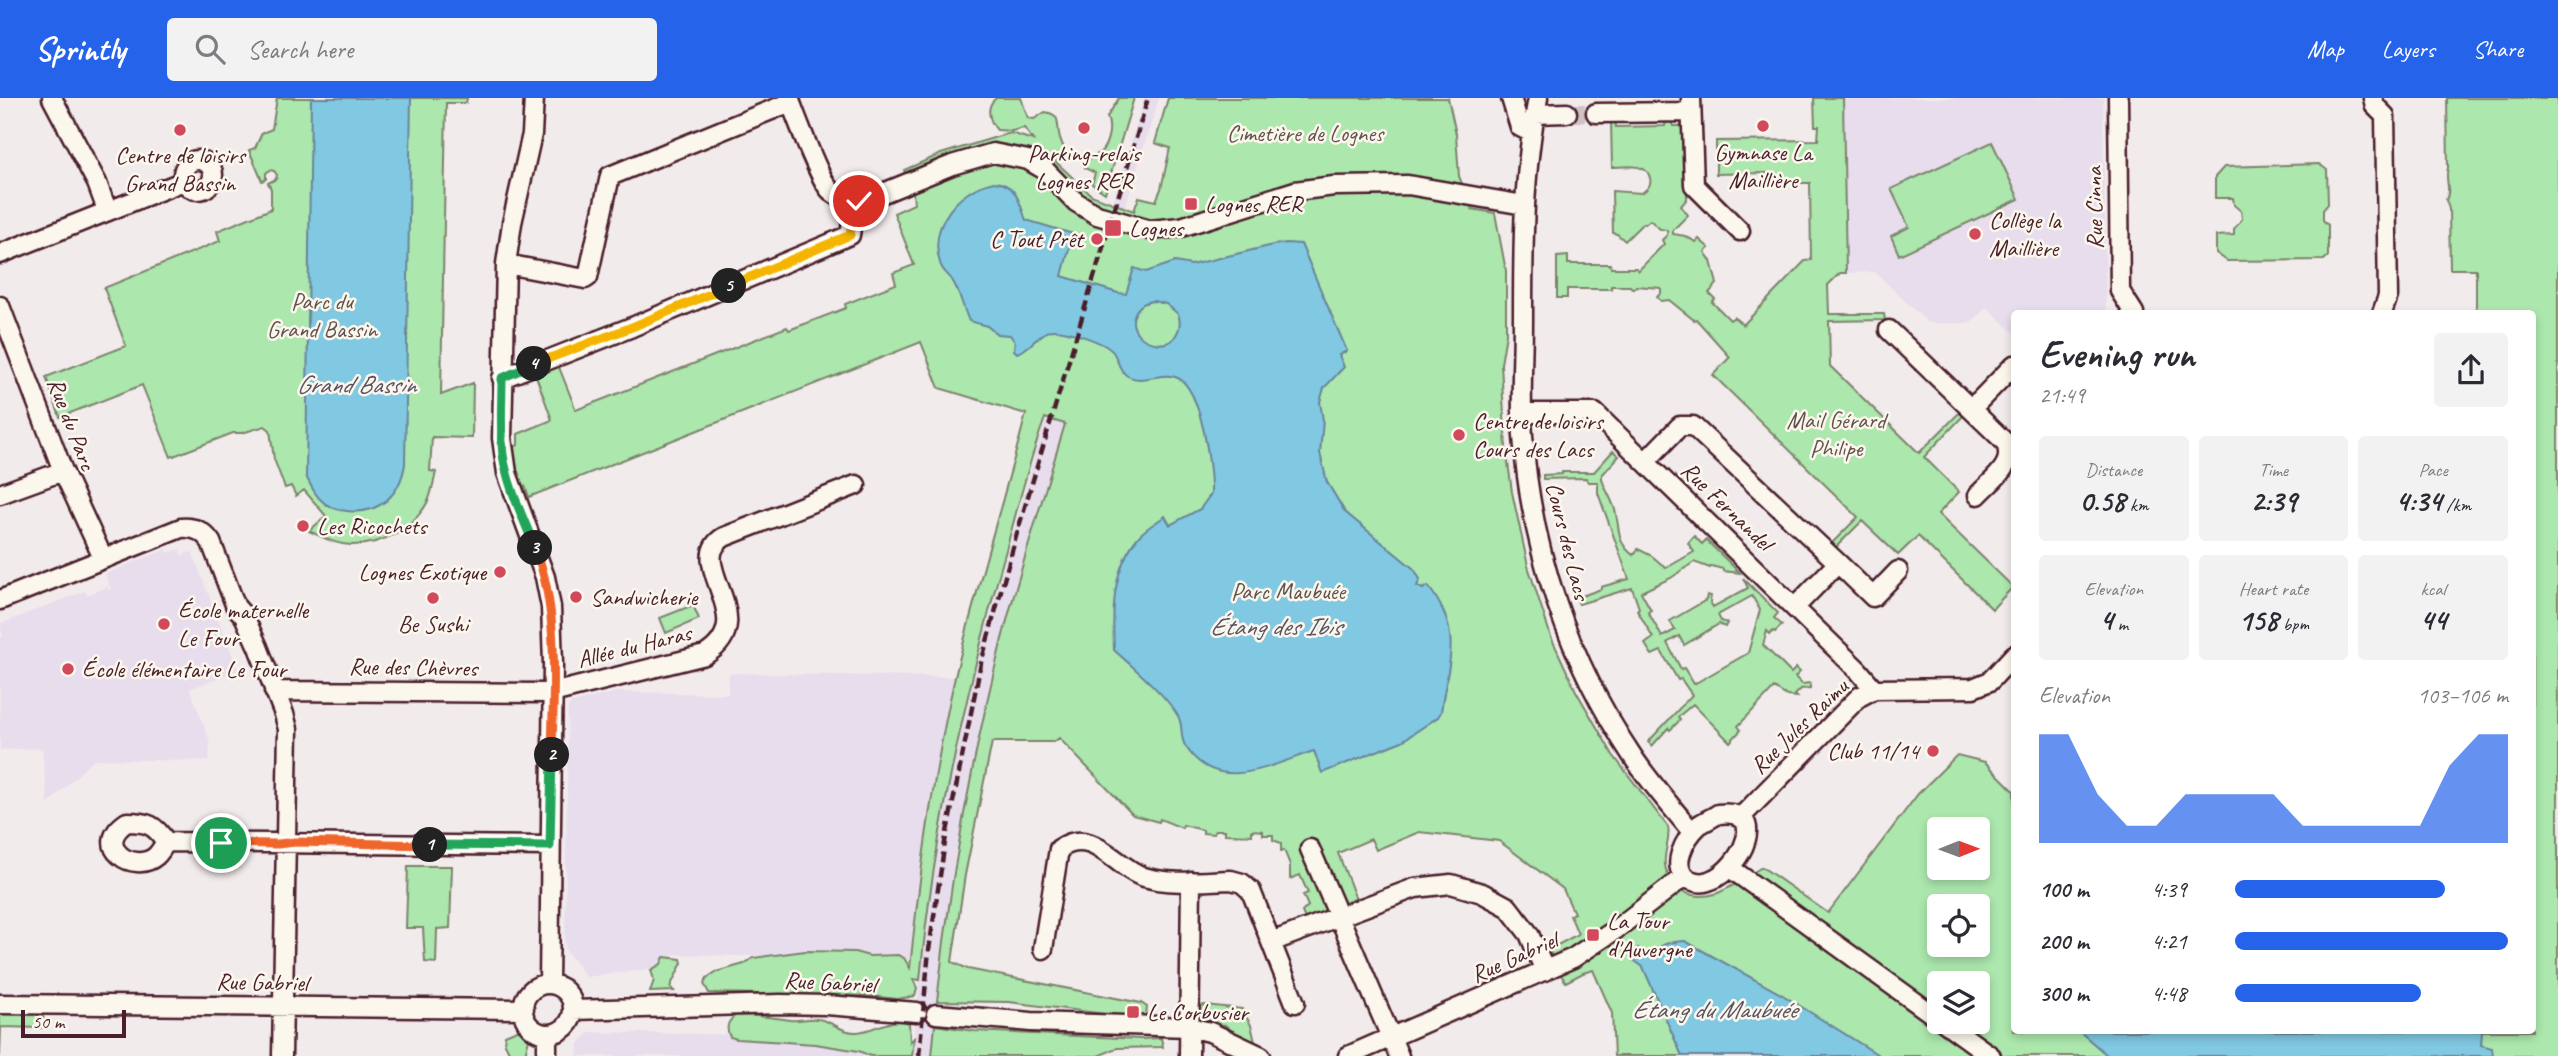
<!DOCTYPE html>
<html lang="en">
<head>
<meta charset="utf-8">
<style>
	body { margin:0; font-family:Caveat,sans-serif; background:#f2f2f3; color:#2b2b33; height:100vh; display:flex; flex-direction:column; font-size:26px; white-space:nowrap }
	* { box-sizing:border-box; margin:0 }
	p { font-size:23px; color:#7c7c81 }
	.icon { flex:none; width:38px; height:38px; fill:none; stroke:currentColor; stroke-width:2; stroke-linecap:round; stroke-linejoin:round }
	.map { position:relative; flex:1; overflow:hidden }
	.side { position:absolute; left:2011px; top:212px; width:525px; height:724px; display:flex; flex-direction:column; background:#fff; border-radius:7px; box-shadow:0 4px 10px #0003 }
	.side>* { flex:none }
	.needle { width:46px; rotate:89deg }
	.controls { position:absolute; left:1927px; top:719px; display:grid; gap:14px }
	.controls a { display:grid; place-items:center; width:63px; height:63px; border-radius:7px; background:#fff; box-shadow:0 4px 10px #0003; font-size:35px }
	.scale { position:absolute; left:21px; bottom:18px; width:105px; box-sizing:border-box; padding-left:7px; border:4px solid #4a1f2b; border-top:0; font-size:19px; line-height:24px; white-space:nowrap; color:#4a1f2b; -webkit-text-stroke:5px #fbf7ec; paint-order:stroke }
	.pin { position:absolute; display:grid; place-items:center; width:60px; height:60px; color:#fff; margin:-30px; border:4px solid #fff; border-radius:50%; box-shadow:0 2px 7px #0007 }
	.km { position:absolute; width:35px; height:35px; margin:-18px; border-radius:50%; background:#222; color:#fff; font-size:19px; line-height:35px; text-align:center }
	.round { display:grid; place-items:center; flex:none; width:74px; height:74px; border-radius:7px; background:#f2f2f3 }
	.head { display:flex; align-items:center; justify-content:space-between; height:119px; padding:0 28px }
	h1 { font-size:38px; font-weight:800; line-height:52px }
	.stats { display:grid; grid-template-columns:repeat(3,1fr); gap:10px; height:119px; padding:7px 28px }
	.stats div { display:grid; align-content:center; border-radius:7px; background:#f2f2f3; text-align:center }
	.stats b { font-size:30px; font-weight:800 }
	.stats small { font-size:19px; font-weight:400 }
	.stats p { font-size:19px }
	.chart { height:196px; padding:14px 28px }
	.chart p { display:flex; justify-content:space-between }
	.chart svg { width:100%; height:126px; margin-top:7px; fill:#2563eb; opacity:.7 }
	ul { padding:0 28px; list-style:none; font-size:23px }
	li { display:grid; grid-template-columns:112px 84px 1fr; align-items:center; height:52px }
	li i { height:18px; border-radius:9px; background:#2563eb }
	header { display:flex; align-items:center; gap:42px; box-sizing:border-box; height:98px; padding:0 35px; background:#2563eb; color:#fff }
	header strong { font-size:33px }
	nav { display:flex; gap:38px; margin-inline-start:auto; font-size:24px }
	.search { width:490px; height:63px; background:#f2f2f3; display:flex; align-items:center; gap:18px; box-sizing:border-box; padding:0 24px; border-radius:7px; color:#7c7c81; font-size:26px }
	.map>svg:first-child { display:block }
</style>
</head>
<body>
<header>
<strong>Sprintly</strong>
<div class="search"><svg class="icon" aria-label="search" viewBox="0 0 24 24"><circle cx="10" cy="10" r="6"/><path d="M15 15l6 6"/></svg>Search here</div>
<nav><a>Map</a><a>Layers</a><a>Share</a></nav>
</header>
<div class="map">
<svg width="2558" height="958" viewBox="0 0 2558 958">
	<rect width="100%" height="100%" fill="#f2ebec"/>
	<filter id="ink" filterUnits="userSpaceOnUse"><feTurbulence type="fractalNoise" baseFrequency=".0143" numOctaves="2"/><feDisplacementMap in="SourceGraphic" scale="14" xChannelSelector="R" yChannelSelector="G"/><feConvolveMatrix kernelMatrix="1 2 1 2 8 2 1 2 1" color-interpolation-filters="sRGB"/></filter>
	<g filter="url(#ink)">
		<path fill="#e7ddec" d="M1144 0H1159L1098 196 1065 325 1003 538 984 615 955 757 932 958H912L922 858 936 754 957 645 975 571 1062 260 1067 261Z
			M1843 0H2103L2106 214 2014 215V235L1987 209 1971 225H1928L1875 174 1846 175Z
			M167 451 168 455 179 451 182 457 192 454 238 572 190 591 210 644 209 663 94 661 48 706 42 650 0 652V540L3 539 0 526 85 493 87 497 107 489 109 493 111 492 105 476Z
			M729 575 955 579 936 676 920 774 910 862 847 854 738 858 672 856 671 868 586 879 565 851 568 609 572 605 617 594 728 596Z
			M590 934 758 937 905 958H577L579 945Z"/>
		<path fill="#ace7ad" stroke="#7b836c" stroke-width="2" fill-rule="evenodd" d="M277 0H467L466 5H446L441 297 473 285 472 340 432 339 430 373 436 374C434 383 432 392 429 401 416 429 381 448 351 447 336 447 323 439 309 433L326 418 304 392 296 398 291 388 285 390 274 361 270 332 265 328 242 335H233L171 359 142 287 60 319 46 279 126 248 104 190 220 143 217 133 271 111V91L268 85 276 81 277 77 274 73 270 72 266 75V81L262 83 249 52 255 50 262 35 272 31Z
			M996 0H1021L1028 20 1034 21 1045 14C1060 16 1057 23 1059 36 1060 43 1064 48 1065 54L1055 63 1091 97 1134 113 1139 99 1156 103 1161 91 1170 50 1155 45 1168 0H1448L1456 36 1459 78 1472 111 1495 115 1506 173V236L1501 266 1506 350 1512 394 1528 468 1551 539 1576 593 1613 657 1668 729C1671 742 1663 754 1665 767 1669 791 1691 803 1715 796 1731 791 1748 777 1762 769L1828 815 1918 696 1957 657 1985 664 2014 693V933H2532V215H2476V171H2450L2449 111 2446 102C2452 91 2444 82 2448 70L2447 0H2558V958H1614L1612 915 1593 872 1583 875 1566 884C1561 878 1550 859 1550 851L1578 836 1570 817 1574 815 1563 791 1499 743 1419 734 1376 752 1371 741 1338 755 1357 804 1310 824 1305 821 1302 814 1308 808 1303 797 1308 795 1300 777 1290 781V767L1284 752 1281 753V745L1273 742V737H1263V733L1252 732V737L1225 736V732H1215L1214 736 1203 735V732L1183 727 1182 730 1160 721 1159 724 1133 717 1059 640 1054 644H992L965 777 952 864 968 871 1141 905 1147 909 1146 917 1129 919 1009 904 937 903C950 780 972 660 1002 541 1021 468 1044 397 1065 326L1045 320C1028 365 1017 413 1004 459 965 597 933 739 920 882L913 881 917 890 915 898 897 901 871 898 709 895 704 886 707 880 716 874 744 866 753 860 805 853 855 854 869 858 898 857 904 860 910 870C920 772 933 675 955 579 976 491 1003 404 1026 316L939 290 921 244 529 399 525 388 512 393 503 354 518 347V336L552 322 536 278 518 284V268L553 254 576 312 787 229 789 232 846 210 845 206 896 186 893 175 914 167 894 115 914 106 913 95 904 72 941 56 1003 37 1011 35 1033 42 1024 30 1012 33 997 32C989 23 985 9 996 0ZM1939 732H1978V770H1939ZM1939 808H1978V847H1939ZM1939 886H1978V924H1939Z
			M1119 0H1134L1105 95 1092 86 1095 75 1085 70V63C1088 61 1092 60 1095 58 1108 52 1112 30 1107 19Z
			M1814 0H1843L1846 175H1840L1828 187 1829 216H1884L1885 222 1829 223 1830 268 1919 355 1961 313 1964 317 1924 359 1959 394 1938 416 2013 489 1992 511 1918 438 1898 457 1862 423 1834 451 1830 447 1858 419 1713 277 1730 259 1696 221 1694 222 1669 202 1661 203 1657 199 1661 195V190L1636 188 1633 191 1630 188H1611V191H1567V200H1557V159L1568 158V166H1610L1611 170H1636L1638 173 1664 146 1662 142 1667 137V132L1660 131 1650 122 1645 126 1643 125 1625 143 1617 136 1613 135 1612 93 1642 95C1647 91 1652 87 1650 80 1647 64 1624 69 1612 69L1611 22H1615L1616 29 1665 28 1666 21H1673V28H1682L1683 20 1686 25 1687 101 1681 108 1688 117 1673 132V136L1685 138 1696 144 1699 141 1709 150 1705 154 1711 163 1717 186 1709 195 1715 201 1712 204 1730 222 1734 219 1743 227 1805 163 1811 162 1810 85H1769L1768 75 1716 76V43L1818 42 1819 28H1815Z
			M1992 44 2019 101 1899 157 1891 138 1909 129 1891 91Z
			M2319 66 2327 72 2328 106 2323 112V122L2328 127V158L2324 162 2227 163 2216 155V138L2234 137V131L2242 121 2241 113 2234 107 2233 100H2215V79L2224 69Z
			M1613 353 1619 358 1602 377V381C1605 392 1612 401 1615 412 1620 430 1616 444 1633 457L1638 451 1652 458 1666 470 1694 454 1688 445 1694 438 1702 446 1706 442 1740 475 1723 473V471L1711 468 1710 470 1694 464 1671 480 1641 494 1651 512 1648 514 1662 539 1675 532 1670 523 1706 502 1707 497 1711 498 1710 504 1713 509 1748 490 1743 480 1778 515 1774 520 1782 527 1775 534 1773 533 1770 536 1767 533 1763 547 1791 575 1796 570 1800 574 1795 579 1802 586 1810 585V590L1801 591 1795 597 1797 599 1787 598 1774 590 1738 628 1741 632 1730 644 1693 606 1678 619 1680 622 1670 632 1668 630 1652 648 1648 644 1692 597 1681 581 1678 582 1661 553 1652 557 1645 546 1653 540 1637 512 1639 510 1632 490 1579 506 1576 500 1601 491V489L1629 481 1598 395V384H1588L1586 380 1543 381V377L1562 376V374H1594ZM1752 498 1760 512 1748 555 1694 586 1684 570 1681 571 1667 545 1679 538 1684 547 1719 526 1725 529 1727 525 1721 523 1718 517Z
			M693 507 699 521 666 535 660 520Z
			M408 768H452L450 830 437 831 436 865 425 864 423 830H406Z
			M664 859 681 861 682 865 670 889 674 893 650 894 654 882 651 872 661 866Z
			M1205 907 1242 911 1251 927 1255 944 1252 947 1245 945 1225 927 1215 926 1205 921 1198 911 1200 908Z
			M4 916H37L42 917 45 923 42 930 1 929 0 958V917Z
			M736 917C755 917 771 919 790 922 799 923 808 920 817 921 832 922 841 935 857 934 874 933 893 918 909 925L910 944 914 940 912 958H870L859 953 815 946 737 941 730 939C725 929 728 923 736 917Z
			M935 927 974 933 1141 941 1161 940 1163 949 1117 950 1098 958H932Z
			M517 932 525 933 529 941 526 952 527 958H511L505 946V937Z"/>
		<path fill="#81c8e2" stroke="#6b8499" stroke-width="2" fill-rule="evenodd" d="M311 0H411L405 366C400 397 379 417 347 413 338 412 327 409 321 402 314 396 310 386 306 378Z
			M994 84C1018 86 1019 105 1026 122L1073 136 1062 178 1118 195 1126 196 1134 170 1146 174 1175 164 1191 167 1273 147 1286 145 1301 146 1347 253 1339 257 1344 269 1324 290 1320 304 1323 322 1320 355 1327 384 1345 414 1414 471 1420 481 1417 488 1423 491 1428 488C1464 535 1448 563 1441 614L1438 619 1402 643 1322 675 1314 653C1272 666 1218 698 1186 649 1179 640 1184 628 1178 618 1166 597 1133 569 1114 552 1112 513 1112 469 1139 438 1146 430 1157 424 1165 418L1170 427 1200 411 1211 396C1212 372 1202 292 1178 280 1161 272 1143 288 1126 277 1118 271 1118 261 1113 254 1105 244 1059 228 1048 233 1036 239 1030 251 1017 255L1014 252 1015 244 1010 237 997 236 987 228 969 223C963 210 960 194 952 182 948 176 942 173 940 165 928 127 959 91 994 84ZM1153 203 1166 206 1178 216C1181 223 1180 230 1176 237 1169 251 1146 246 1138 236 1126 221 1138 204 1153 203Z
			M1685 843 1781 896 1880 958H1682L1643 869 1631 860V856L1634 851 1638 850 1651 858C1661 845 1668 844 1685 843Z
			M2079 933H2482L2481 947 2492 950 2493 958H2108Z"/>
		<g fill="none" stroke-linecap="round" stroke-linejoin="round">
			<path stroke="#d0c2c5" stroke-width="18" stroke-dasharray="18 9" stroke-linecap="butt" d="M1567 15H1596"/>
			<defs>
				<path id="minor" d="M52 0 97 85 107 112
					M534 0 532 36 512 125 506 166 502 340 507 375 545 479 551 509 553 566 549 886
					M789 0C796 18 819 81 830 92 840 102 853 103 866 102L952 67 993 55 1028 62 1045 72 1076 104 1097 117 1150 132 1181 129 1295 93 1334 88 1408 87 1524 107
					M1511 0 1520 29 1532 35
					M1538 0C1523 73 1523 147 1523 221 1523 260 1520 299 1523 338 1531 453 1569 563 1633 659 1651 686 1673 710 1692 734
					M1691 0 1694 87 1740 133
					M2118 0 2120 193 2134 215
					M2373 0 2375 8 2385 18 2388 198 2382 215
					M1596 15 1691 14
					M1535 16 1567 15
					M183 77a15 15 0 1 1 30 0a15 15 0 1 1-30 0Z
					M0 156 184 83
					M506 166 585 181 588 179 610 78 791 4
					M0 208 63 373 103 460
					M1889 232 2005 344C2017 366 1993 381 1978 397
					M502 280 632 229 850 137 855 103
					M1970 309 1979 303 2014 267
					M1522 315H1595L1858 572 1874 591
					M1646 363 1680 328H1693L1838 465 1795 509
					M0 396 63 373
					M1838 465 1873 499 1898 473
					M0 502 181 430C195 429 203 433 211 444L236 509 244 518 258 549 284 616 288 631 282 958
					M274 593 552 595 705 557C764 521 682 464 724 439L856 387
					M1718 716C1771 709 1741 771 1711 782 1705 785 1697 785 1690 782 1667 771 1686 739 1699 727 1705 723 1712 720 1718 716Z
					M1740 720 1859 599 1874 591 1973 590 1990 583 2014 557
					M127 724C148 724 155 727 166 744 163 749 160 754 156 758 134 777 91 748 127 724Z
					M166 744 550 748
					M1310 751 1399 958
					M1730 770 1939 921
					M1271 844 1295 905
					M1043 851 1059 751C1093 727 1115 770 1144 779 1171 787 1203 783 1231 782L1242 785 1251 793 1271 844 1415 790 1451 786 1482 795 1508 809 1529 836 1545 873
					M523 911a25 25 0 1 1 50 0a25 25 0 1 1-50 0Z
					M0 906 524 911
					M573 912 780 906 826 907 917 914
					M936 916 1031 924 1189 929 1210 934 1261 958
					M1944 924 1991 958
					M547 958V936
					M1189 958 1191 783
					M1348 958 1573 860 1615 832 1685 778"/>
			</defs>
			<use href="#minor" stroke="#4a1f2b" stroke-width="23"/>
			<use href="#minor" stroke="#fbf7ec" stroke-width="18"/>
			<path stroke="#4a1f2b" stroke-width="4.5" stroke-dasharray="10 5" stroke-linecap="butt" d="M919 958 929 852 945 744 981 565 1017 435 1148 0"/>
		</g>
	</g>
	<g fill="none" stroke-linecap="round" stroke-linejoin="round" filter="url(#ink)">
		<defs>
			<path id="split-1" d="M221 745 278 746 295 744 430 747"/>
			<path id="split-2" d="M430 747 550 748 552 657"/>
			<path id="split-3" d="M535 450C560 514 553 589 552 657"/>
			<path id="split-4" d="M534 266 502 280C502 305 500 332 503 357 508 389 523 419 535 450"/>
			<path id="split-5" d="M534 266 632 229 729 188"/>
			<path id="split-6" d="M729 188 850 137 855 103H859"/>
		</defs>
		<use href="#split-1" stroke="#fff" stroke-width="14"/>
		<use href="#split-2" stroke="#fff" stroke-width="14"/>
		<use href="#split-3" stroke="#fff" stroke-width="14"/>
		<use href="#split-4" stroke="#fff" stroke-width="14"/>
		<use href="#split-5" stroke="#fff" stroke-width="14"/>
		<use href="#split-6" stroke="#fff" stroke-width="14"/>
		<use href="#split-1" stroke="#f0652b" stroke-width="9"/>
		<use href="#split-2" stroke="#22a559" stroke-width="9"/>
		<use href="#split-3" stroke="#f0652b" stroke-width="9"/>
		<use href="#split-4" stroke="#22a559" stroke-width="9"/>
		<use href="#split-5" stroke="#f5b400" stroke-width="9"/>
		<use href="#split-6" stroke="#f5b400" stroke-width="9"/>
	</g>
	<g fill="#d1495b" stroke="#fbf7ec" stroke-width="2.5">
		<circle cx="1763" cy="28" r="7"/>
		<circle cx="1084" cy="30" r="7"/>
		<circle cx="180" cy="32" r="7"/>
		<rect x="1184" y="99" width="14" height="14" rx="3.5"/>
		<rect x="1104" y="121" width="18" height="18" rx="3.5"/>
		<circle cx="1975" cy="136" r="7"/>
		<circle cx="1097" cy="141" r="7"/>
		<circle cx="1459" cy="337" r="7"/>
		<circle cx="303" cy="428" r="7"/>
		<circle cx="500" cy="474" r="7"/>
		<circle cx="576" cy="499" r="7"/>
		<circle cx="433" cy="500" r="7"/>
		<circle cx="164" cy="526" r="7"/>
		<circle cx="68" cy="571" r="7"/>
		<circle cx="1933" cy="653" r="7"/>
		<rect x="1586" y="830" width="14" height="14" rx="3.5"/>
		<rect x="1126" y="907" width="14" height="14" rx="3.5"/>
	</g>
	<g text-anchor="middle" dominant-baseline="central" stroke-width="5" stroke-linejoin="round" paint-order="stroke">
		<g font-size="24" fill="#62514c" stroke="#fbf7ec">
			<text x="1305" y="35">Cimetière de Lognes</text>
			<text x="322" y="203">Parc du<tspan x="322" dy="28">Grand Bassin</tspan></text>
			<text x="1836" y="322">Mail Gérard<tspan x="1836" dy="28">Philipe</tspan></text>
			<text x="1288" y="493">Parc Maubuée</text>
		</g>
		<g font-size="24" fill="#4a1f2b" stroke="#fbf7ec" text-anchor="start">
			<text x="1763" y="54" text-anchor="middle">Gymnase La<tspan x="1763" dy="28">Maillière</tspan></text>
			<text x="1084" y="55" text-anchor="middle">Parking-relais<tspan x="1084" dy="28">Lognes RER</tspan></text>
			<text x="180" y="57" text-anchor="middle">Centre de loisirs<tspan x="180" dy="28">Grand Bassin</tspan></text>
			<text x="1205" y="106">Lognes RER</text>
			<text x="1989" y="122">Collège la<tspan x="1989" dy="28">Maillière</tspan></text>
			<text x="1129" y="130">Lognes</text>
			<text x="1083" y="141" text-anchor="end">C Tout Prêt</text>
			<text x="1473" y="323">Centre de loisirs<tspan x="1473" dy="28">Cours des Lacs</tspan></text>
			<text x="317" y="428">Les Ricochets</text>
			<text x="486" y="474" text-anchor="end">Lognes Exotique</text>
			<text x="590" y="499">Sandwicherie</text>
			<text x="178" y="512">École maternelle<tspan x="178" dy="28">Le Four</tspan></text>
			<text x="433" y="526" text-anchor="middle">Be Sushi</text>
			<text x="82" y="571">École élémentaire Le Four</text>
			<text x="1919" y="653" text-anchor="end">Club 11/14</text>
			<text x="1607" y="823">La Tour<tspan x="1607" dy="28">d'Auvergne</tspan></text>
			<text x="1147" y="914">Le Corbusier</text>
		</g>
		<g font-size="24" fill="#4a1f2b" stroke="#fbf7ec">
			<text transform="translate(2094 110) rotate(-91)">Rue Cinna</text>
			<text transform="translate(72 326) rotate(69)">Rue du Parc</text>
			<text transform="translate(1727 408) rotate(44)">Rue Fernandel</text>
			<text transform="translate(1568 443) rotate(76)">Cours des Lacs</text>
			<text transform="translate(634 548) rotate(-14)">Allée du Haras</text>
			<text transform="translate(413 569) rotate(1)">Rue des Chèvres</text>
			<text transform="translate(1799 628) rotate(-44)">Rue Jules Raimu</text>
			<text transform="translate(1514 859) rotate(-24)">Rue Gabriel</text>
			<text transform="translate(262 884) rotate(1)">Rue Gabriel</text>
			<text transform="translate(830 884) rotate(3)">Rue Gabriel</text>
		</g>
		<g font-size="26" font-style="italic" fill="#5a5262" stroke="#fbf7ec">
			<text x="356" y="286">Grand Bassin</text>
			<text x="1275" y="528">Étang des Ibis</text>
			<text x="1714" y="911">Étang du Maubuée</text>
		</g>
	</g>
</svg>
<div class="controls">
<a><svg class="needle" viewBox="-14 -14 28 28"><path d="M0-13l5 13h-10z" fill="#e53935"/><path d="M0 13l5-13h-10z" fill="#7c7c81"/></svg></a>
<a><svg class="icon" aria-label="locate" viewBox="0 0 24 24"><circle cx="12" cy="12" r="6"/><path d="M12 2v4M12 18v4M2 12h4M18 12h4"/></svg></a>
<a><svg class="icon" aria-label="layers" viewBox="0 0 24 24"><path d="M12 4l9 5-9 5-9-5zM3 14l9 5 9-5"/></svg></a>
</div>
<div class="scale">50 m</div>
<div class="pin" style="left:221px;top:745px;background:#1e9e55"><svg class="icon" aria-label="arrive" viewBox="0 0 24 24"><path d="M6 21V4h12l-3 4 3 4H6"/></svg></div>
<div class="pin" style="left:859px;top:103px;background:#d93025"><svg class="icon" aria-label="check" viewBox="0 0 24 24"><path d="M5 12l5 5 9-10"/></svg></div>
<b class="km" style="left:430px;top:747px">1</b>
<b class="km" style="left:552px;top:657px">2</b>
<b class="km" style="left:535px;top:450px">3</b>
<b class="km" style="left:534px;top:266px">4</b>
<b class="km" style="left:729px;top:188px">5</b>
<section class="side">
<div class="head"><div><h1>Evening run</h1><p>21:49</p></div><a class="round"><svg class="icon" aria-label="share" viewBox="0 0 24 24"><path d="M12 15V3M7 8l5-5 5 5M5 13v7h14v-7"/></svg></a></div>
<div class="stats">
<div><p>Distance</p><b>0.58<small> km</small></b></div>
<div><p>Time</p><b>2:39</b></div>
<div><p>Pace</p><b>4:34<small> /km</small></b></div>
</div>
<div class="stats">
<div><p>Elevation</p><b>4<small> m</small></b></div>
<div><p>Heart rate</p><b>158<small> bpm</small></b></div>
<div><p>kcal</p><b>44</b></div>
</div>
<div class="chart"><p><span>Elevation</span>103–106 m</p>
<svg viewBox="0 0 160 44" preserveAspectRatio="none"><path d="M0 44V6L10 6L20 27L30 38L40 38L50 27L60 27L70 27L80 27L90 38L100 38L110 38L120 38L130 38L140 17L150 6L160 6V44z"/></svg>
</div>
<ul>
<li><b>100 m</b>4:39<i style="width:77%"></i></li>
<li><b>200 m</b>4:21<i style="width:100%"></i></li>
<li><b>300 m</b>4:48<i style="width:68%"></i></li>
</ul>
</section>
</div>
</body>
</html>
